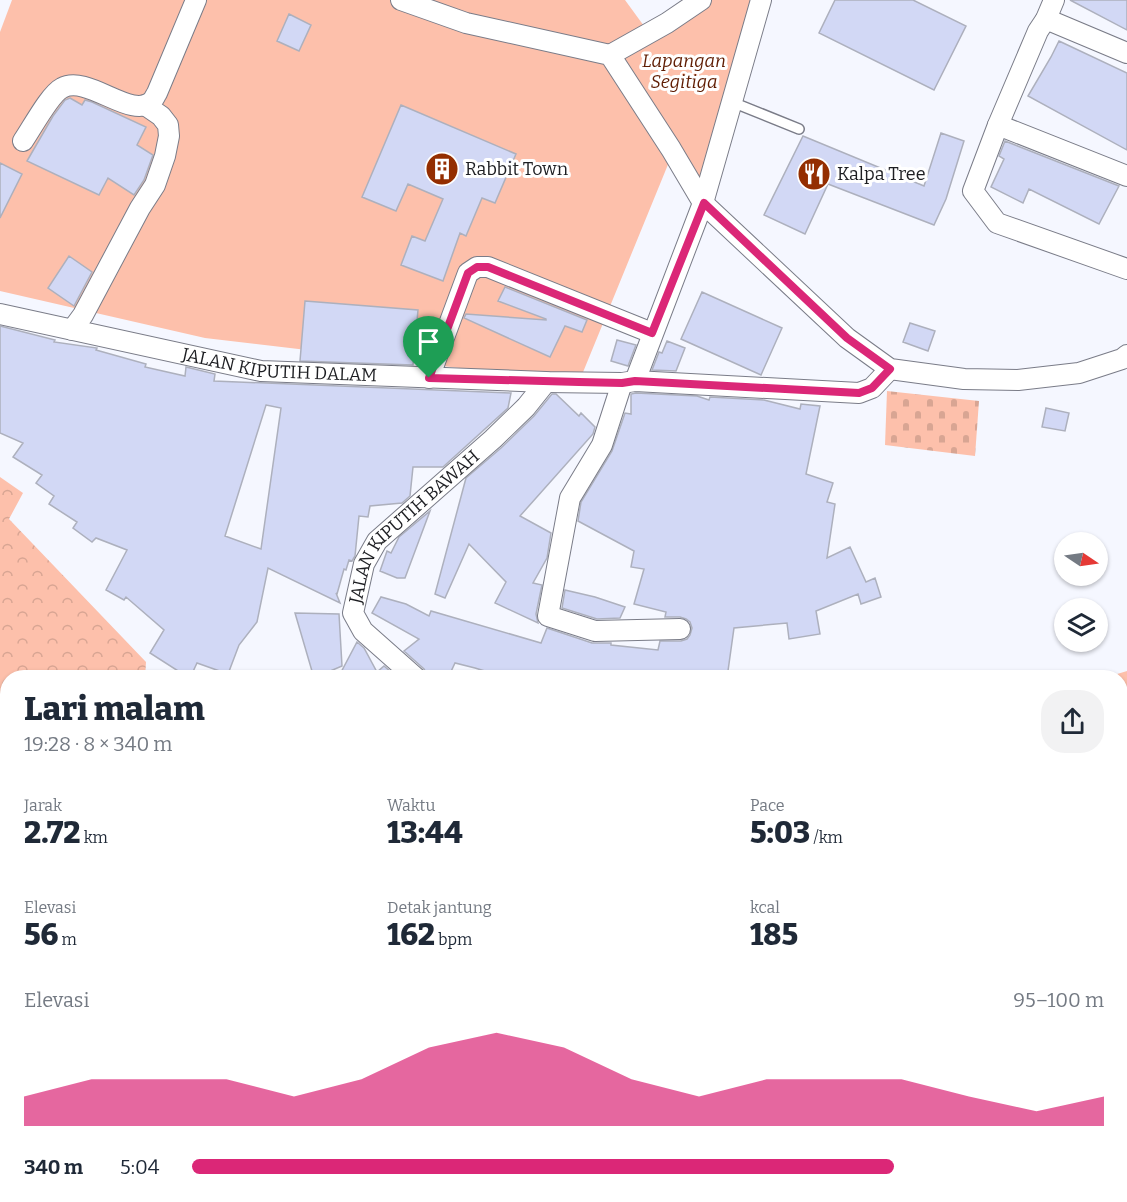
<!DOCTYPE html>
<html lang="id">
<head>
<meta charset="utf-8">
<style>
	body { margin:0; font-family:Bitter,serif; background:#f2f2f3; color:#1f2937; height:100vh; display:flex; flex-direction:column; font-size:22px; white-space:nowrap }
	* { box-sizing:border-box; margin:0 }
	p { font-size:20px; color:#747a83 }
	.icon { flex:none; width:33px; height:33px; fill:none; stroke:currentColor; stroke-width:2; stroke-linecap:round; stroke-linejoin:round }
	.map { position:relative; flex:1; overflow:hidden }
	.details { position:absolute; left:0px; top:670px; width:1128px; height:532px; display:flex; flex-direction:column; background:#fff; border-radius:24px 24px 0 0; box-shadow:0 2px 4px #0004 }
	.details>* { flex:none }
	.needle { width:39px; rotate:103deg }
	.tools { position:absolute; left:1054px; top:532px; display:grid; gap:12px }
	.tools a { display:grid; place-items:center; width:54px; height:54px; border-radius:50%; background:#fff; box-shadow:0 2px 4px #0004; font-size:30px }
	.pin { position:absolute; display:grid; place-items:center; width:51px; height:51px; color:#fff; margin:-62px -26px; border-radius:50% 50% 50% 0; rotate:-45deg; box-shadow:0 0 6px #0007 }
	.pin .icon { rotate:45deg }
	.round { display:grid; place-items:center; flex:none; width:63px; height:63px; border-radius:24px; background:#f2f2f3 }
	.headline { display:flex; align-items:center; justify-content:space-between; height:102px; padding:0 24px }
	h1 { font-size:33px; font-weight:800; line-height:45px }
	.metrics { display:grid; grid-template-columns:repeat(3,1fr); gap:9px; height:102px; padding:6px 24px }
	.metrics div { display:grid; align-content:center }
	.metrics b { font-size:30px; font-weight:800 }
	.metrics small { font-size:16px; font-weight:400 }
	.metrics p { font-size:16px }
	.chart { height:168px; padding:12px 24px }
	.chart p { display:flex; justify-content:space-between }
	.chart svg { width:100%; height:108px; margin-top:6px; fill:#db2777; opacity:.7 }
	ul { padding:0 24px; list-style:none; font-size:20px }
	li { display:grid; grid-template-columns:96px 72px 1fr; align-items:center; height:45px }
	li i { height:15px; border-radius:8px; background:#db2777 }
	.map>svg:first-child { display:block }
</style>
</head>
<body>
<div class="map">
<svg width="1127" height="1202" viewBox="0 0 1127 1202">
	<defs>
		<pattern id="forest-crowns" width="20" height="18" patternUnits="userSpaceOnUse" patternTransform="scale(1.5)"><rect width="20" height="18" fill="#fdc0ab"/><path d="M2 6a3 3 0 1 1 6 0M12 15a3 3 0 1 1 6 0" fill="none" stroke="#d8a593"/></pattern>
		<pattern id="cemetery-stones" width="16" height="16" patternUnits="userSpaceOnUse" patternTransform="scale(1.5)"><rect width="16" height="16" fill="#fdc0ab"/><path d="M2 7V4a2 2 0 0 1 4 0v3zM10 15v-3a2 2 0 0 1 4 0v3z" fill="#d8a593"/></pattern>
	</defs>
	<rect width="100%" height="100%" fill="#f5f7ff"/>
	<path fill="url(#forest-crowns)" d="M0 477 23 493 9 519 146 662 145 678H8V1196H418L420 1202H0Z
		M1127 671V1202H557L555 1196H1120V678H1104Z"/>
	<path fill="url(#cemetery-stones)" d="M887 391 979 401 975 456 885 445Z"/>
	<path fill="#fdc0ab" d="M12 0H625L652 37 710 0H754L700 182 676 145 579 382 205 338 0 291V32Z"/>
	<g fill="none" stroke-linecap="round" stroke-linejoin="round">
		<path stroke="#b2bdf4" stroke-width="7" d="M1120 742H1127
			M0 960 8 957"/>
		<path stroke="#b2bdf4" stroke-width="40" d="M0 1130 8 1145
			M34 1196 37 1202"/>
	</g>
	<path fill="#d2d8f5" stroke="#adb0bd" stroke-width="1.5" fill-rule="evenodd" d="M835 0H913L966 26 934 90 819 33Z
		M1070 0H1127V30Z
		M289 14 311 25 299 51 277 41Z
		M1059 41 1127 73V150L1028 96 1051 57Z
		M70 98 82 105 85 100 92 102 146 127 137 145 153 155 144 180 134 195 108 178 99 195 27 161 53 116 65 100Z
		M401 105 516 154 495 203 482 198 466 236 460 233 443 281 401 265 412 236 425 241 443 199 408 184 396 211 362 197Z
		M941 133 964 141 946 199 934 225 828 184 805 234 764 215 803 136 924 186Z
		M1005 141 1119 186 1099 224 1029 189 1023 203 991 187 1004 159 999 156Z
		M0 163 22 174 0 218Z
		M69 256 92 272 74 306 48 288Z
		M505 287 587 320 582 332 565 326 550 357 464 318 466 314 546 320V319L498 301Z
		M702 292 782 328 761 375 681 339Z
		M305 301 418 310 413 365 300 361Z
		M910 323 935 331 928 351 903 342Z
		M0 326 55 340 54 342 97 348 96 350 146 364 145 367 185 376 186 367 215 374 214 381 511 393 508 408 443 467H413L410 496 402 503 370 506 368 517 359 516 355 556 352 561 349 560 346 570 344 569 337 594 336 593 340 603 268 568 257 622 239 645 228 674 197 663 190 678H189L150 653 164 630 126 597 124 600 106 590 127 550 96 538 92 542 73 528 77 522 49 504 54 496 36 483 42 475 13 457 23 443 0 433ZM266 405 281 408 261 549 225 536Z
		M617 340 636 345 628 366 611 361Z
		M667 341 685 348 676 371 652 370 659 352 662 353Z
		M636 393 697 396 709 400 710 397 764 400 800 409 801 404 820 406 806 474 833 483 827 502 835 504 827 558 850 547 866 582 875 578 881 597 861 604 858 594 816 611 820 634 789 639 787 623 734 628 727 678H517L501 674V676L475 668 455 663 448 678H428L427 674 424 669 404 651 419 639 372 613 381 597 406 604 429 616 431 611 541 643 547 628 592 643H611V645L658 650 660 641H681L687 639 690 635 692 628 690 622 686 619 680 617H665L666 612 634 604 644 569 631 567 634 551 578 521 581 502 612 451 625 413 631 414V394Z
		M552 394H556L579 416 581 413 595 427 593 434 520 516 551 533 547 558 533 583 542 585 536 614 538 623 495 603 506 582 469 544 445 598 435 594 466 478 501 448 534 416Z
		M1046 408 1069 413 1065 431 1042 427Z
		M430 511 405 578H397L380 571 387 551 391 553 399 537Z
		M565 590 595 597 625 607 620 618 597 619 562 608Z
		M295 613 339 614 342 666 314 678Z
		M357 642 364 648 377 672 384 666 398 678H338Z"/>
	<g fill="none" stroke-linecap="round" stroke-linejoin="round">
		<defs>
			<path id="lane" d="M732 102 799 129"/>
			<g id="street">
				<path d="M401 0 466 23 610 55 671 149 703 203 847 338 890 369 964 379 1018 380 1079 373 1122 359 1127 355"/>
				<path d="M1054 0 1046 19 1038 31 998 125 973 191 997 223 1127 269"/>
				<path d="M1046 19 1127 53"/>
				<path d="M610 55 667 23 701 0"/>
				<path d="M998 125 1127 176"/>
				<path d="M23 141C32 128 50 94 62 88 88 74 132 121 152 101 154 99 155 96 157 93L196 0"/>
				<path id="s1" d="M0 314 261 371 546 382 622 383 635 381 859 393 872 388 890 369"/>
				<path d="M72 330 83 315 140 208 155 185 165 156 169 136 168 125 161 116 145 105"/>
				<path d="M429 378 468 273 477 267H488L652 333"/>
				<path d="M635 381 703 203 761 0"/>
				<path d="M622 383 602 445 570 498 548 616 595 631 680 629"/>
				<path id="s2" d="M416 678 363 631 353 613 364 564 377 541 493 439 526 407 546 382"/>
				<path d="M1120 1152 1127 1143"/>
				<path d="M1082 1202 1087 1196"/>
			</g>
		</defs>
		<use href="#lane" stroke="#7a7c88" stroke-width="12"/>
		<use href="#street" stroke="#7a7c88" stroke-width="22"/>
		<use href="#lane" stroke="#fff" stroke-width="9"/>
		<use href="#street" stroke="#fff" stroke-width="20"/>
	</g>
	<g fill="none" stroke-linecap="round" stroke-linejoin="round">
		<defs>
			<path id="route" d="M704 203 847 338 890 369 872 388 859 393 635 381 622 383 579 382 429 378 468 273 477 267H488L652 333Z"/>
		</defs>
		<use href="#route" stroke="#fff" stroke-width="12"/>
		<use href="#route" stroke="#db2777" stroke-width="8"/>
	</g>
	<defs>
		<symbol id="building-disc" viewBox="-11 -11 22 22"><circle r="9.5" fill="#942e01" stroke="#fff"/><path d="M-4-6H4V6H1V3H-1V6H-4ZM-2.5-4.3h1.7v1.8h-1.7ZM.8-4.3h1.7v1.8H.8ZM-2.5-1h1.7V.8h-1.7ZM.8-1h1.7V.8H.8Z" fill="#fff"/></symbol>
		<symbol id="restaurant-disc" viewBox="-11 -11 22 22"><circle r="9.5" fill="#942e01" stroke="#fff"/><path d="M-5-6h1v4h1v-4h1v4h1v-4h1v5L-1.5 .5V6h-2V.5L-5-1ZM5-6V6H3V1.5H1.5Q1.5-4 5-6Z" fill="#fff"/></symbol>
	</defs>
	<g fill-rule="evenodd">
		<use href="#building-disc" x="423" y="150" width="38" height="38"/>
		<use href="#restaurant-disc" x="795" y="155" width="38" height="38"/>
	</g>
	<g text-anchor="middle" dominant-baseline="central" stroke-width="6" stroke-linejoin="round" paint-order="stroke">
		<g font-size="18" font-style="italic" fill="#5f1c02" stroke="#fff">
			<text x="684" y="61">Lapangan<tspan x="684" dy="21">Segitiga</tspan></text>
		</g>
		<g font-size="18" fill="#1d1e22" stroke="#fff" text-anchor="start">
			<text x="465" y="169">Rabbit Town</text>
			<text x="837" y="174">Kalpa Tree</text>
		</g>
		<g font-size="18" fill="#1d1e22" stroke="#fff">
			<text stroke="none"><textPath href="#s1" startOffset="285">JALAN KIPUTIH DALAM</textPath></text>
			<text stroke="none"><textPath href="#s2" startOffset="201">JALAN KIPUTIH BAWAH</textPath></text>
		</g>
	</g>
</svg>
<div class="tools">
<a><svg class="needle" viewBox="-14 -14 28 28"><path d="M0-13l5 13h-10z" fill="#e53935"/><path d="M0 13l5-13h-10z" fill="#747a83"/></svg></a>
<a><svg class="icon" aria-label="layers" viewBox="0 0 24 24"><path d="M12 4l9 5-9 5-9-5zM3 14l9 5 9-5"/></svg></a>
</div>
<div class="pin" style="left:429px;top:378px;background:#1e9e55"><svg class="icon" aria-label="arrive" viewBox="0 0 24 24"><path d="M6 21V4h12l-3 4 3 4H6"/></svg></div>
<section class="details">
<div class="headline"><div><h1>Lari malam</h1><p>19:28 · 8 × 340 m</p></div><a class="round"><svg class="icon" aria-label="share" viewBox="0 0 24 24"><path d="M12 15V3M7 8l5-5 5 5M5 13v7h14v-7"/></svg></a></div>
<div class="metrics">
<div><p>Jarak</p><b>2.72<small> km</small></b></div>
<div><p>Waktu</p><b>13:44</b></div>
<div><p>Pace</p><b>5:03<small> /km</small></b></div>
</div>
<div class="metrics">
<div><p>Elevasi</p><b>56<small> m</small></b></div>
<div><p>Detak jantung</p><b>162<small> bpm</small></b></div>
<div><p>kcal</p><b>185</b></div>
</div>
<div class="chart"><p><span>Elevasi</span>95–100 m</p>
<svg viewBox="0 0 160 44" preserveAspectRatio="none"><path d="M0 44V32L10 25L20 25L30 25L40 32L50 25L60 12L70 6L80 12L90 25L100 32L110 25L120 25L130 25L140 32L150 38L160 32V44z"/></svg>
</div>
<ul>
<li><b>340 m</b>5:04<i style="width:77%"></i></li>
</ul>
</section>
</div>
</body>
</html>
